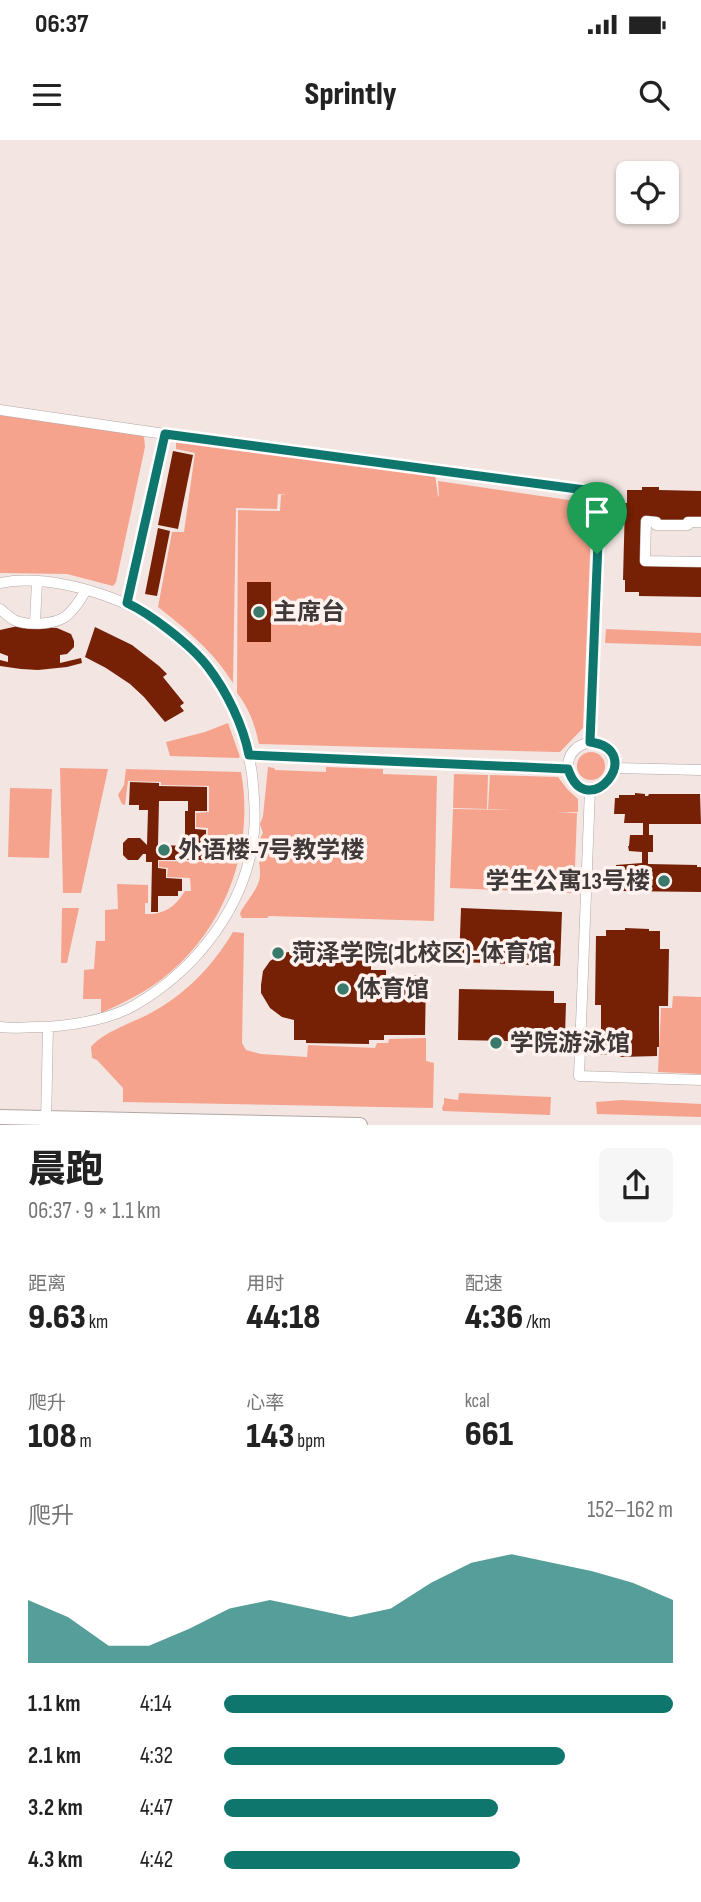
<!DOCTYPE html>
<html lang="zh">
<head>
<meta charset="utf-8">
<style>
	body { margin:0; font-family:"Sofia Sans Condensed","Noto Sans SC",sans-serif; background:#f6f6f6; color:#222; height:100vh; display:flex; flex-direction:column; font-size:26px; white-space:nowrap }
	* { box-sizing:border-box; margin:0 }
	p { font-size:23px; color:#767676 }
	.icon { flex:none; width:38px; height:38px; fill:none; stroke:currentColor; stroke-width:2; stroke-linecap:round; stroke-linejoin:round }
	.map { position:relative; height:985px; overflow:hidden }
	.sheet { display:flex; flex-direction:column; background:#fff; flex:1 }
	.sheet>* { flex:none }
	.tools { position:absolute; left:616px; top:21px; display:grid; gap:14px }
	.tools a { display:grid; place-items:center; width:63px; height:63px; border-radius:10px; background:#fff; box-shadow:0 2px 5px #0004; font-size:35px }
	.pin { position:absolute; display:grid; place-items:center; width:60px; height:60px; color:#fff; margin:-72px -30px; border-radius:50% 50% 50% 0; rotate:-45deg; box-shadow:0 0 7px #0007 }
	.pin .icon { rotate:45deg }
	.round { display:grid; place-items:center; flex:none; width:74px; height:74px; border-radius:10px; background:#f6f6f6 }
	.head { display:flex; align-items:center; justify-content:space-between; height:119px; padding:0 28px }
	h1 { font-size:38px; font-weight:800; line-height:52px }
	.figures { display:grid; grid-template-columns:repeat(3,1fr); gap:10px; height:119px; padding:7px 28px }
	.figures div { display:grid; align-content:center }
	.figures b { font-size:35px; font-weight:800 }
	.figures small { font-size:19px; font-weight:400 }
	.figures p { font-size:19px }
	.chart { height:196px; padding:14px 28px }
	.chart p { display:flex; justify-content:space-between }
	.chart svg { width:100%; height:126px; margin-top:7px; fill:#0f766e; opacity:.7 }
	ul { padding:0 28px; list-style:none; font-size:23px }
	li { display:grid; grid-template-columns:112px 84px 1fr; align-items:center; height:52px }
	li i { height:18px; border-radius:9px; background:#0f766e }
	.status { display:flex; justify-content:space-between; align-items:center; height:49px; padding:0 35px; background:#fff; direction:ltr }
	.status svg { height:19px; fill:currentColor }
	header { display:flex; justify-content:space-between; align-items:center; height:91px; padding:0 28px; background:#fff; font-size:32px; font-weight:800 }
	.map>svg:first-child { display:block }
</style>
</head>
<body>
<div class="status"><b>06:37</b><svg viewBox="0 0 49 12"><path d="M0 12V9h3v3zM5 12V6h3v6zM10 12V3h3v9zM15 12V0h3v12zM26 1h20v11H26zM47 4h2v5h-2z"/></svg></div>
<header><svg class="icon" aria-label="menu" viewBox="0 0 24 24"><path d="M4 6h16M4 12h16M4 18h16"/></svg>Sprintly<svg class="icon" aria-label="search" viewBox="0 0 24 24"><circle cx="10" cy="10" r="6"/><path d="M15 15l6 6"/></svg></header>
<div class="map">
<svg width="701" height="985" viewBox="0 0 701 985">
	<rect width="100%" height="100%" fill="#f2e5e2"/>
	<path fill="#f6a38d" d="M0 274 140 294 144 297 145 307 116 442 113 446 67 434 0 433Z
		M176 299 435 334 438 356 434 357 439 356 438 341 589 363 592 365 583 588 560 612H557L259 604C255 585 249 568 237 553L238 370 280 371 281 355H287L278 354 277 369 236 368 233 543C213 511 187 490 158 467L172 392H184L195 313 176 309Z
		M606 489 701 493V506L605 503Z
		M228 583 240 617 238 618 170 616 166 602 205 592Z
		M577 626a14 14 0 1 1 28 0a14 14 0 1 1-28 0Z
		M268 627 274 628 275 630 326 632V627L383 629V634L437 636 434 781 269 776 267 778H242L240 774 241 771C247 761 259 748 260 736 261 722 254 707 263 693L260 684 263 676Z
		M60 628 108 629 81 753H63Z
		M126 629 241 632C255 709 225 790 162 839 144 853 123 863 101 873V859H83L84 830 94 829 96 801H105V770L118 769 117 744 148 745V763H145V774C164 775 175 767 185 751H191L190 738 167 737 168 728 159 727V721L207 722 208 688 196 687V673L209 672V646L161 645V642L128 641 125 665 122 664 118 655 124 645Z
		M454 634 488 635 487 669 453 668Z
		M490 635 558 637 568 650 578 659V672H556L577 673 574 753 450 748 453 669 511 670 488 669Z
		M10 648 52 649 49 718 8 717Z
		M62 768H79L67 823H61Z
		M233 792 244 793 242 903 246 910 261 914 307 917 308 905 375 908 377 903H388L389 899 426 898V921L434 923 433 968 123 962V948L97 920 92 918 91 907C102 893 131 883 147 875 184 856 212 827 233 792Z
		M673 856 701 857V934L658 932 661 868H672Z
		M459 953 551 957 550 975 443 971 442 968 444 963V958L458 960Z
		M622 960 701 964V977L597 974 596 962Z"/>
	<path fill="#762005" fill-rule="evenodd" d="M173 311 193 315 178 389 158 385Z
		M642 347H659V350L701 351V382L645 381 644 423 701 422V457L639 456V452H625V440H623L625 363H627V350H642Z
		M158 388 170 391 157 456 145 454Z
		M247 442H271V502H247Z
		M18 486 57 488 71 494 74 501V507L67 514 60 515V523L81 518 82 523 67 527 38 530 21 529 0 526V520L8 522V516L0 513V490Z
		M95 487 132 505 159 526 167 534 163 537 184 563 180 566 184 571 165 582 144 557 130 544 106 528 85 517Z
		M130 642 159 643V646L207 647V671H195V689L206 690V720H158V728L166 729V738L182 739V751H178V756H158V772H151L152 722H146V714H143L138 720H128L123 715V703L128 698H140L147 705 148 670H139V665H129ZM159 661H188V671H185V698H187V706L158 705Z
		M635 653 645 654V656H648L649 654H700L701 684H649V695H653V712H648V724L697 725V727H701V752L622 751V743H612L613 728H616V725L642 723V712L629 711 628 706H629L630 695H643V683H624L625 674H614L615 658H619V655H635Z
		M461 768 562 772 560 826 459 822Z
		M625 788 649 789V791H660V809H669L668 866H659V907H657V916L620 917V915L593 914V896L601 897V865H595L596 796H606V790H625Z
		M296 798H301V823L314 824V817H371V830H386V835L426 836 425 895H384V900H369V904L306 903V900H294V880L282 877 270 868 261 853V845L263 831 270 821 283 813 295 811Z
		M459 849 554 851V863H566L565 896H552V902L458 900Z"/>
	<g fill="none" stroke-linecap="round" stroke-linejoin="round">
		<defs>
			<path id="minor" d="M0 270 165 294
				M701 382H688V385H656V382L646 381 645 421 701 422
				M0 443C36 436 75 445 109 457 142 469 164 485 189 509 195 515 202 520 208 527 231 558 246 596 252 634 254 653 256 673 254 692 247 765 197 829 135 865 109 880 66 887 37 887 25 887 12 889 0 887
				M127 463 165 294 600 352 590 602
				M0 469C4 472 9 477 14 480 27 486 52 485 65 477 74 470 81 459 86 450
				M35 483 37 442
				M568 626a23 23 0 1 1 46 0a23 23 0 1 1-46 0Z
				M249 615 568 629
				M615 628 701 630
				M590 649 579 936 701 940
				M46 984 48 887"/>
			<path id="secondary" d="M0 977 360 985"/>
		</defs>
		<use href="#minor" stroke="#b3a7a4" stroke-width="11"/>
		<use href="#secondary" stroke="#b3a7a4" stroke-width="16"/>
		<use href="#minor" stroke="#fff" stroke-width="10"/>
		<use href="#secondary" stroke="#fff" stroke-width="14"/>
	</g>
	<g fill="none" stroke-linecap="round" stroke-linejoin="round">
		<defs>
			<path id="route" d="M165 294 600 352 590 602C649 610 587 686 568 629L249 615C243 585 227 552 208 527 192 506 151 474 127 463Z"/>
		</defs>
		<use href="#route" stroke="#fff" stroke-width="14"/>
		<use href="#route" stroke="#0f766e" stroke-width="9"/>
	</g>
	<g fill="#397a6a" stroke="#fff2ef" stroke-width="2.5">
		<circle cx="259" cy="472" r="7"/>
		<circle cx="164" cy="710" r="7"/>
		<circle cx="664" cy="741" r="7"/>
		<circle cx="278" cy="813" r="7"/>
		<circle cx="343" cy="849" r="7"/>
		<circle cx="496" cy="903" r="7"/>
	</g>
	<g text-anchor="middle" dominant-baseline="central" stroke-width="7" stroke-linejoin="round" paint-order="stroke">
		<g font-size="24" font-weight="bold" fill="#3f3a39" stroke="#fff2ef" text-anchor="start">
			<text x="273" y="472">主席台</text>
			<text x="178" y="710">外语楼-7号教学楼</text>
			<text x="650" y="741" text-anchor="end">学生公寓13号楼</text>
			<text x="292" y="813">菏泽学院(北校区)-体育馆</text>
			<text x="357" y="849">体育馆</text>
			<text x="510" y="903">学院游泳馆</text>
		</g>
	</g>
</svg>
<div class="tools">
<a><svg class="icon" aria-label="locate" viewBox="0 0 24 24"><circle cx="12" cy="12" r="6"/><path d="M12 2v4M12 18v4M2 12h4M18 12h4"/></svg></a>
</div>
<div class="pin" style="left:597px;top:414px;background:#1e9e55"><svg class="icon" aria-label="arrive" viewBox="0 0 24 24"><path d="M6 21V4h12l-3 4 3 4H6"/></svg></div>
</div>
<section class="sheet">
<div class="head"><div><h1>晨跑</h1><p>06:37 · 9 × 1.1 km</p></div><a class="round"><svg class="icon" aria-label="share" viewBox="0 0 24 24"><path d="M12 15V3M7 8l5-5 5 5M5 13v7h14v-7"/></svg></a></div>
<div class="figures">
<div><p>距离</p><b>9.63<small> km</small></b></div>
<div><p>用时</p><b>44:18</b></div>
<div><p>配速</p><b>4:36<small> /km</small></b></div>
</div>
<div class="figures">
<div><p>爬升</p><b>108<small> m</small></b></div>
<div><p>心率</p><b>143<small> bpm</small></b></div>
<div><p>kcal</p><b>661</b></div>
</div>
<div class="chart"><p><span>爬升</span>152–162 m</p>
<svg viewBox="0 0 160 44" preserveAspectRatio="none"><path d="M0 44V22L10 28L20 38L30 38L40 32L50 25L60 22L70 25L80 28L90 25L100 16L110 9L120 6L130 9L140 12L150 16L160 22V44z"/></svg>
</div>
<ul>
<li><b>1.1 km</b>4:14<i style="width:100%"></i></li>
<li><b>2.1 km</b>4:32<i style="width:76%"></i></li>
<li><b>3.2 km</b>4:47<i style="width:61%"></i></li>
<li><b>4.3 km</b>4:42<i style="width:66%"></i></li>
</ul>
</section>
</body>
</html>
